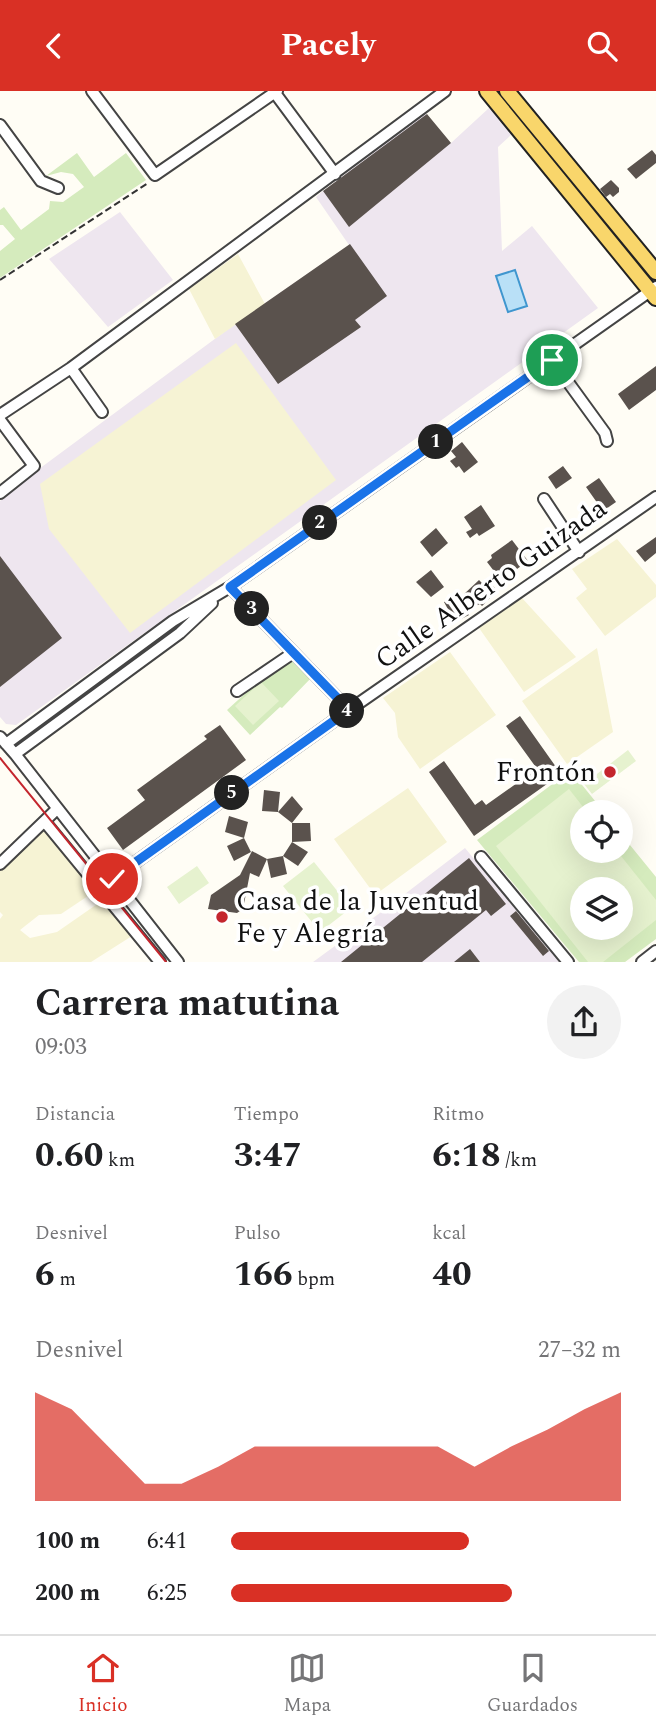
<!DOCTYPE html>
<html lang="es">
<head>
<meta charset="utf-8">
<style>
	body { margin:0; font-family:Spectral,serif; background:#f2f2f2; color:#202124; height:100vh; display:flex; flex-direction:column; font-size:26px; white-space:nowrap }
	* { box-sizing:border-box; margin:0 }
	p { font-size:23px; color:#757577 }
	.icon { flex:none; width:38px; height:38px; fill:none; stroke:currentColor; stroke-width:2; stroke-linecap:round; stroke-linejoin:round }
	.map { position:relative; height:871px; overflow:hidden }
	.details { display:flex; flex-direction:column; background:#fff; flex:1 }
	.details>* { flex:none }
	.controls { position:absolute; left:570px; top:709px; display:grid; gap:14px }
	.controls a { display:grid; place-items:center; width:63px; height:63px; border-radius:50%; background:#fff; box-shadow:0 7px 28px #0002; font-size:35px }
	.pin { position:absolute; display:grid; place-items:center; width:60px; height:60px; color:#fff; margin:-30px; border:4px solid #fff; border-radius:50%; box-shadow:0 2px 7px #0007 }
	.km { position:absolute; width:35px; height:35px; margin:-18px; border-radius:50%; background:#222; color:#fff; font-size:19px; line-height:35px; text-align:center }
	.round { display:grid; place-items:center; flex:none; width:74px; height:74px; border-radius:37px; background:#f2f2f2 }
	.headline { display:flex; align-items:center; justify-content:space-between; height:119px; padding:0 35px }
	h1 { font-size:38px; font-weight:700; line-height:52px }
	.stats { display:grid; grid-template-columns:repeat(3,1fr); gap:10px; height:119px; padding:7px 35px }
	.stats div { display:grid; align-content:center }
	.stats b { font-size:35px; font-weight:700 }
	.stats small { font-size:19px; font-weight:400 }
	.stats p { font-size:19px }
	.chart { height:196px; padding:14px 35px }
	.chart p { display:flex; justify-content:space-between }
	.chart svg { width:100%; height:126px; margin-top:7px; fill:#d93025; opacity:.7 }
	ul { padding:0 35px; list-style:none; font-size:23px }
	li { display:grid; grid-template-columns:112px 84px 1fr; align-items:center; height:52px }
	li i { height:18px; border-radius:9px; background:#d93025 }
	header { display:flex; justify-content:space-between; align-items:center; height:91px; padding:0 35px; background:#d93025; color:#fff; font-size:32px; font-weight:700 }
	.menu { display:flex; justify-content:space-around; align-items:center; height:98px; border-top:2px solid #e0e0e0; background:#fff; font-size:19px; color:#757577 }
	.menu a { display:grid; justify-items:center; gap:4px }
	.menu .current { color:#d93025 }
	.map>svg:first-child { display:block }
</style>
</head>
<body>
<header><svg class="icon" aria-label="back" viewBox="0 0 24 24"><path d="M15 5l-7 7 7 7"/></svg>Pacely<svg class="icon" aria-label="search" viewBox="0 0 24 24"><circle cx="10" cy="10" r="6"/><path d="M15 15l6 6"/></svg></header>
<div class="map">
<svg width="656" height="871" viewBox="0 0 656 871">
	<rect width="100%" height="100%" fill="#fffdf5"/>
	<path fill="#eee6ef" d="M489 17 511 44 498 56 502 160 532 135 598 217 16 634 6 633 0 626V410L39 378 235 233 349 154 316 106 323 100 425 22 451 52Z
		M120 121 173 189 108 236 49 168Z
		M465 757 559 871H313L384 819Z"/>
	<path fill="#f6f3d4" d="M238 163 265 213 215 248 189 198Z
		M236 252 336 389 130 542 49 438 40 393Z
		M617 448 656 494V506L605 545 576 507 587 498 572 478Z
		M522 507 576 566 524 601 479 537Z
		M597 557 613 641 567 673 522 610Z
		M450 561 496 624 420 678 398 646 395 622 383 607Z
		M408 697 447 751 375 804 334 748Z
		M46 736 97 799 61 823 39 824 20 839 30 847 57 841 103 809 132 845 91 871H0V828L3 824 0 821V780Z"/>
	<path fill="#d5ebbd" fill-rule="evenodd" d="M77 62 94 86 126 62 146 89 0 187V160L15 148 3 134H0V119L4 116 21 139 49 118 50 110 63 111 84 96 73 83 61 81 46 85Z
		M288 569H295L312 586 282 617 280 616 250 644 227 619 260 589Z
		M566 683 574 684 604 721H583V760H621V743L656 786V848L625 871H579L477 749ZM583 798H621V836H583Z"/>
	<path fill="#e6f2cf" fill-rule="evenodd" d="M261 591 279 610 253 634 235 615Z
		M628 659 636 670 592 703 584 693Z
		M569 698 587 721H583V760H617L656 809V829L603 871H588L496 755ZM621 798V836H583V798Z
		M314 771 351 817 320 841 283 795Z
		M197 775 209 792 179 813 167 796Z"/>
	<path fill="#b9e0f7" stroke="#3f96cf" stroke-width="2" d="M515 179 527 215 508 221 496 185Z"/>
	<path fill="#5a524d" d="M427 23 451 52 349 136 323 100Z
		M652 59 656 64V72L636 88 627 78Z
		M611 89 619 97V101L613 106 610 103 606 106 600 98Z
		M350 153 387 205 355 229 361 236 278 293 235 233Z
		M656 275V299L629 319 618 303Z
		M462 351 478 371 464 382 459 375 456 377 450 370 456 366 451 360Z
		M563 375 572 387 556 398 548 386Z
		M599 387 616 411 603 420 586 396Z
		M481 414 495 435 479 445 477 442 470 447 466 441 472 438 464 426Z
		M436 437 448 452 432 466 420 451Z
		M656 446V462L645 471 636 460Z
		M512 449 528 470 517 478 507 477 497 484 487 471 492 467 491 464Z
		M0 465 62 547 0 596Z
		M431 479 444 496 431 506 416 491Z
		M486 488 496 498 491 502 493 504 482 515 480 513 466 519 469 524 455 531 444 511 462 505 479 489 482 492Z
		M520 625 561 683 474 745 429 681 444 670 475 714 482 709 486 714 534 680 532 677 535 675 506 635Z
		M220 634 246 669 123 759 107 737 145 709 137 699 207 648 204 645Z
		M264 699 280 701 278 721 262 720Z
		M292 705 303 718 292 732 278 721Z
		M229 725 248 731 244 747 225 741Z
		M292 732H310L311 750 292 751Z
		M244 747 251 761 234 770 227 755Z
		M292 751 308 761 298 775 283 765Z
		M252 760 267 768 259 786 250 782 243 818 237 822 208 818 211 804 240 784Z
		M283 765 287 783 271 787 267 768Z
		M469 767 506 813 491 825 486 819 422 871H341Z
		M516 820 549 860 543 865 510 825Z
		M470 858 480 871H454Z"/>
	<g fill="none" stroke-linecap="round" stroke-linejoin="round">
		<defs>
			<path id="minor" d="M92 0 155 84 277 0
				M275 2 335 83
				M0 34 41 90 58 97
				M552 269 605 342 607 350
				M71 277 102 321
				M0 324 71 277 445 0
				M0 329 34 375 0 402
				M544 408 579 461
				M230 496 349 619
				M237 600 293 562
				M0 646 15 663 178 871
				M6 653 173 530 230 496 656 196
				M15 663 180 542 212 512
				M45 731 160 871
				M481 766 568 871
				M0 773 57 718
				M112 788 349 619 656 406
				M642 871 656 860"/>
			<path id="major" d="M487 0 656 207
				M507 0 656 181"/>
		</defs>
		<use href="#minor" stroke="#444" stroke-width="14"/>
		<use href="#major" stroke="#222" stroke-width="18"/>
		<path stroke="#333" stroke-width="2" stroke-dasharray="7 3.5" stroke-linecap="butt" d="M0 189 148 92"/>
		<use href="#minor" stroke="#fff" stroke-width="10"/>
		<use href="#major" stroke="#f9d66b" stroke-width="14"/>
		<path stroke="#c4262e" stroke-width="2" d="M0 667 166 871"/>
	</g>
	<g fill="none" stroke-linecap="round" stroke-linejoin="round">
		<defs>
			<path id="route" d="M112 788 349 619 230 496 552 269"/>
		</defs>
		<use href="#route" stroke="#fff" stroke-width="14"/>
		<use href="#route" stroke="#1a73e8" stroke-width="9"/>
	</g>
	<g fill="#c4262e" stroke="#fff" stroke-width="2.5">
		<circle cx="610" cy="681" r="7"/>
		<circle cx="222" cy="826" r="7"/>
	</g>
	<g text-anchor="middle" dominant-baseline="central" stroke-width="7" stroke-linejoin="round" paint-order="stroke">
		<g font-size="28" fill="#111" stroke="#fff">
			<text transform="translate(491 493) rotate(-35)">Calle Alberto Guizada</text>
		</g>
		<g font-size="28" fill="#111" stroke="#fff" text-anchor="end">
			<text x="596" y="681">Frontón</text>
			<text x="236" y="810" text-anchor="start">Casa de la Juventud<tspan x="236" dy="32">Fe y Alegría</tspan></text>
		</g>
	</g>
</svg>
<div class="controls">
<a><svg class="icon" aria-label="locate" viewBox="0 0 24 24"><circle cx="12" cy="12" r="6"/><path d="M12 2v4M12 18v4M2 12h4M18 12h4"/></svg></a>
<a><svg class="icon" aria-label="layers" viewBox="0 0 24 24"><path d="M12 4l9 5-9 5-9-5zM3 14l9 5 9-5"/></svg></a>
</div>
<div class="pin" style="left:552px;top:269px;background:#1e9e55"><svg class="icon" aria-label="arrive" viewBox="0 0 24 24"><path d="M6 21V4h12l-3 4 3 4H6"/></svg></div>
<div class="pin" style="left:112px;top:788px;background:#d93025"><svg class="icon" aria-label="check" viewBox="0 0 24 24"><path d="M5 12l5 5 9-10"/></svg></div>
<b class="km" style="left:436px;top:351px">1</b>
<b class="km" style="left:320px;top:432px">2</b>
<b class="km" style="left:252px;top:518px">3</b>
<b class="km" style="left:347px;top:620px">4</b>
<b class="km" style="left:232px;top:702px">5</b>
</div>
<section class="details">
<div class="headline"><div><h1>Carrera matutina</h1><p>09:03</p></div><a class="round"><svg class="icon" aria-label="share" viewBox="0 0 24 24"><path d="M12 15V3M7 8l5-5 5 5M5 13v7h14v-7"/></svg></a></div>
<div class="stats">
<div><p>Distancia</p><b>0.60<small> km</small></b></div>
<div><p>Tiempo</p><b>3:47</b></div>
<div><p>Ritmo</p><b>6:18<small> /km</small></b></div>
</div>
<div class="stats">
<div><p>Desnivel</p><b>6<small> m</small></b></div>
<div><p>Pulso</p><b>166<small> bpm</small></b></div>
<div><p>kcal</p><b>40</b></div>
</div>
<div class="chart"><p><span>Desnivel</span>27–32 m</p>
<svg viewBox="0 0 160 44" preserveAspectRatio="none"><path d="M0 44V6L10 12L20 25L30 38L40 38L50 32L60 25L70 25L80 25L90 25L100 25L110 25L120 32L130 25L140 19L150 12L160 6V44z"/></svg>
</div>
<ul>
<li><b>100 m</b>6:41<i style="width:61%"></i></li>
<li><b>200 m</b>6:25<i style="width:72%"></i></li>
</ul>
</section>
<nav class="menu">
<a class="current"><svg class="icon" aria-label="home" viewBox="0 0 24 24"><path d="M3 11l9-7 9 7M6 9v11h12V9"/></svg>Inicio</a>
<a><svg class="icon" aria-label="map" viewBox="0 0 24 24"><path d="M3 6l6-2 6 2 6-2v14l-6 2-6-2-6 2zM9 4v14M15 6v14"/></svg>Mapa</a>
<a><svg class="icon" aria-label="saved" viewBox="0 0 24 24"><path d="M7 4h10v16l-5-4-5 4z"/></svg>Guardados</a>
</nav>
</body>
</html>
